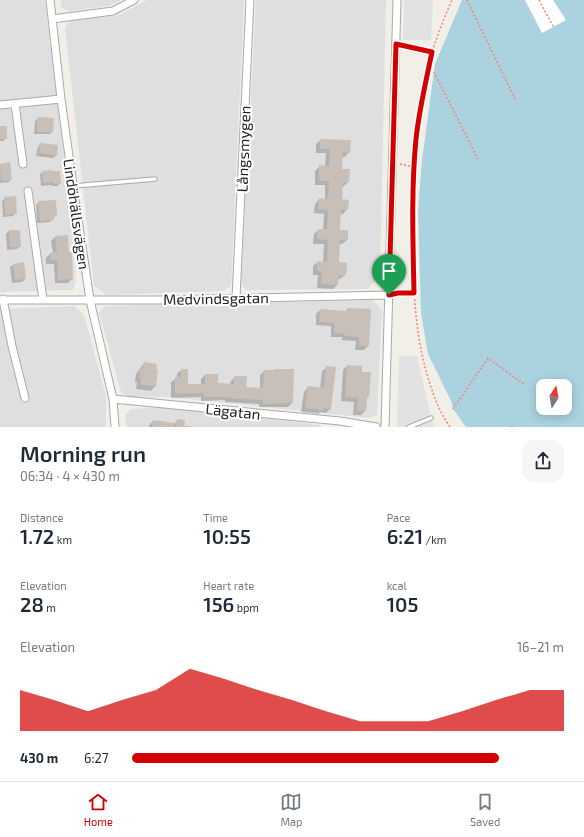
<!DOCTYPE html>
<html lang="en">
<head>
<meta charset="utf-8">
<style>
	body { margin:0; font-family:"Exo 2",sans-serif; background:#f6f6f7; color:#1f2937; height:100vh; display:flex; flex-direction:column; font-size:15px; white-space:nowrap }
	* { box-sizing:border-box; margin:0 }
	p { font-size:13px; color:#747a83 }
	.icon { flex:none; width:22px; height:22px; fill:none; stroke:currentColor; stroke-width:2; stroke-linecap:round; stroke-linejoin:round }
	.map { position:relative; height:427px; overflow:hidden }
	.sheet { display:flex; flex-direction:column; background:#fff; flex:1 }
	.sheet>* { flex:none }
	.needle { width:26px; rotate:11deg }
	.controls { position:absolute; left:536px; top:379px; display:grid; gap:8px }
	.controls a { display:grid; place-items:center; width:36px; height:36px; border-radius:8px; background:#fff; box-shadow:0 2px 10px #0003; font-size:20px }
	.pin { position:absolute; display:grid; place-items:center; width:34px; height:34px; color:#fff; margin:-41px -17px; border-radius:50% 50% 50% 0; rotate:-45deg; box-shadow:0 0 4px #0007 }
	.pin .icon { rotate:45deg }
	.round { display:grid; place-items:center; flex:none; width:42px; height:42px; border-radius:12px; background:#f6f6f7 }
	.summary { display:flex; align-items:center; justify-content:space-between; height:68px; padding:0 20px }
	h1 { font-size:22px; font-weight:600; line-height:30px }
	.figures { display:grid; grid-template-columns:repeat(3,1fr); gap:6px; height:68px; padding:4px 20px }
	.figures div { display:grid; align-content:center }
	.figures b { font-size:20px; font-weight:600 }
	.figures small { font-size:11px; font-weight:400 }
	.figures p { font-size:11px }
	.chart { height:112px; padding:8px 20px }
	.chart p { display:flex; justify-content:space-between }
	.chart svg { width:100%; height:72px; margin-top:4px; fill:#d40000; opacity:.7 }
	ul { padding:0 20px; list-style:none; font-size:13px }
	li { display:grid; grid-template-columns:64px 48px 1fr; align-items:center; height:30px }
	li i { height:10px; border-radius:5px; background:#d40000 }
	.dock { display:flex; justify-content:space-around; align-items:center; height:56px; border-top:1px solid #e0e1e3; background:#fff; font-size:11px; color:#747a83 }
	.dock a { display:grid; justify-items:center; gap:2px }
	.dock .current { color:#d40000 }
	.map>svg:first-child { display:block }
</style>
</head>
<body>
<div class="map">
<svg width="584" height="427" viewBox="0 0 584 427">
	<rect width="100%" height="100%" fill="#f2efe9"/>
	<path fill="#e0dfdf" d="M0 0H45L69 197 76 282 73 290 0 292Z
		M61 0H122L109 6 69 11 61 7Z
		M147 0H244L231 286 223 291 107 295 94 286 65 28 69 21 119 15Z
		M256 0H386L380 276 368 289 246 290 241 284Z
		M373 300 382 310 377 415 370 418 169 397H128L121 392 99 312 106 306Z
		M74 306 84 315 106 396V427H0V309Z
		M172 407 321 425 320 427H127L125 415 131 409Z"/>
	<path fill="#e2e2e2" d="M404 0H433L431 40H403Z
		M399 356H417L431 418 434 427H397Z"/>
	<path fill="#aad3df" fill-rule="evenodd" d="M462 0H584V427H466L453 409 451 401 428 354 421 313 418 211 422 160 435 64ZM543 386H565V408H543Z"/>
	<path fill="#fff" d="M525 0H553L566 20 542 33Z"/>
	<path fill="#0003" d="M38 118 52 132 50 134H34L35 121Z
		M0 127 6 138 3 141H0Z
		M321 140 349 152 345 157H342L341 170 348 182 344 186H341V200L347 209 343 214H340L339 231 347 240 342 244H339L338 263 345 275 340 279H337V285L333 289 317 288 318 275H313V266L318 262H323L324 244H313L314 234 318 230H323L324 214 314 213 315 204 319 199H325V185H315V171L320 166H325L326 153H316V144Z
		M40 144 56 155 53 158 36 156 38 147Z
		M10 164 11 179 9 182 0 183V165Z
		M43 172 60 183 57 186H52L51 185 41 186 40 174Z
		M5 198 15 213 13 216 3 217 2 201Z
		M39 202 56 215 50 222 37 223 36 205Z
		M9 231 20 246 17 249 7 250 6 234Z
		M55 237 72 279 68 283H55L54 264H46V258L50 254 53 253 51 241Z
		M13 265 25 279 22 282 12 283 10 267Z
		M347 309 368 346 364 350H355L356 341 342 340V337H331V326L316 325V314L320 310 345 312Z
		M144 363 155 386 151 391 136 389 137 382H135L136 374Z
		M347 366 361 373 368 397 366 399 365 411 361 415H353L354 402 341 401 343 370Z
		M327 367 330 409 326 413 320 412 319 414 301 412 304 392 308 387 320 389 322 371Z
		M181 370 187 385H201V379L205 375 217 384 230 385 231 381 235 377 245 388 260 389V375L264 371 292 403 288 407H259V404L225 402V400L201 401V397L171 398V382L177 378V374Z
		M178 420 183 426 196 427H149L150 424 153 421 174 424Z"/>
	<path fill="#c7bfb8" d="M37 117 54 118 53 132H37Z
		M0 126H7V139H0Z
		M320 139 351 140 350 153 343 152 342 169H350L349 182H343L342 199 349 200 348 210 341 209 340 230H348V240H340L339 262 347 263 346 275H339L338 285 321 284 322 271H317V261L327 262 328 240 317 239 318 229H327L328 210 318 209 319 198 328 199 329 181H319V165L329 166 330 149H320Z
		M40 143 58 145 57 156 39 153Z
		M10 162 12 180 1 181 0 164Z
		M52 170V171H60L61 184H54V182L43 183 42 171Z
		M16 196 17 214 5 215 4 197Z
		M56 200 57 216H54V220L40 221 38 201Z
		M9 230H20L21 247H10Z
		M68 235 69 252H72L73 279 58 280 57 260H50V253L57 252 55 236Z
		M24 262 26 279 15 280 13 264Z
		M347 308 371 309 369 346H359V337L345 336V334L334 333 335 323 319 322 320 309 347 311Z
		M144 362 157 364 156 369 158 370 156 387 140 384 141 378H139L140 368 143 369Z
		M347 365 362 366V372H371L369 397H367L366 411H357L358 398 345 397Z
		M326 366 336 367 331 409 324 408V410L305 408 308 386 324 388Z
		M181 369H188V384H205V374H218V383L234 384V376H247L246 387 263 388 264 370H274V369H294L293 403 263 404V400L229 398V397H204V393L175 394V377H181Z
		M177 419 185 420 184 427H176Z
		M153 420 174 423V427H152Z"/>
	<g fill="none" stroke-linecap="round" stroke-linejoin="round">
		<defs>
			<path id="lane" d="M74 186 155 179
				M409 427 431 418"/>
			<path id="street" d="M50 0 61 99 75 199 90 300 113 399 115 427
				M52 19 113 11 134 0
				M15 104 23 164
				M0 105 61 99
				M28 191 43 300
				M236 298 250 0
				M3 299 12 346 25 398
				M0 300H167L389 295
				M113 399 340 421 376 427
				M385 427 397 0"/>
		</defs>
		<use href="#lane" stroke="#a9a9a9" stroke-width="5.5"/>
		<use href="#street" stroke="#a9a9a9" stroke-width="9"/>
		<path stroke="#fa8072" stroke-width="1.5" stroke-dasharray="2 2" stroke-linecap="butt" d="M467 0 516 101
			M539 0 554 28
			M403 46 432 52
			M434 72 478 159
			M400 164 414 167
			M396 293H414
			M453 409 488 358 525 385
			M450 427C439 411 435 399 429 381 412 327 413 271 413 216 414 173 415 131 423 89 429 58 439 29 452 0
			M511 427 514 425"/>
		<use href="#lane" stroke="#fff" stroke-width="3.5"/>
		<use href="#street" stroke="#fff" stroke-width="7"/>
	</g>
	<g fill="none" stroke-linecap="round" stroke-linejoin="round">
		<defs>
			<path id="route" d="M396 44 432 52C426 81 419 110 416 139 411 190 413 242 414 293H398L389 295Z"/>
		</defs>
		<use href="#route" stroke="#fff" stroke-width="8"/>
		<use href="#route" stroke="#d40000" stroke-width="5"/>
	</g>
	<g text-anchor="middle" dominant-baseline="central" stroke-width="4" stroke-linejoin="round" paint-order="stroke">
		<g font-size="15" fill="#222" stroke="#fff">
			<text transform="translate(243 149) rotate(-88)">Långsmygen</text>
			<text transform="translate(77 214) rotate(82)">Lindöhällsvägen</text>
			<text transform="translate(216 298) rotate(-1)">Medvindsgatan</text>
			<text transform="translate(233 411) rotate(6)">Lägatan</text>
		</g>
	</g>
</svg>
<div class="controls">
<a><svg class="needle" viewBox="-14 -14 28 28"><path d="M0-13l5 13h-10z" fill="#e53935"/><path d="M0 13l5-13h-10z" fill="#747a83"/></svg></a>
</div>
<div class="pin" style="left:389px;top:295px;background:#1e9e55"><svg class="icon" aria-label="arrive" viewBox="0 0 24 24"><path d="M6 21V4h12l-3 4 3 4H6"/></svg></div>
</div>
<section class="sheet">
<div class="summary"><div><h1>Morning run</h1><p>06:34 · 4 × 430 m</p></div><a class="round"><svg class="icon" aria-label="share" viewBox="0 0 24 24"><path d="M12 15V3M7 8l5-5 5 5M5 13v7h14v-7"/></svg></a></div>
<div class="figures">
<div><p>Distance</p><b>1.72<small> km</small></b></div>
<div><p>Time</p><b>10:55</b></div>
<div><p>Pace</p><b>6:21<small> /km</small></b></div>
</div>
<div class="figures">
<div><p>Elevation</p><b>28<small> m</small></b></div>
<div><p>Heart rate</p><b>156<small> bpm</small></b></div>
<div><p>kcal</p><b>105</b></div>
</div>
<div class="chart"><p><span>Elevation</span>16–21 m</p>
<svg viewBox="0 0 160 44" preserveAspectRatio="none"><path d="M0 44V19L10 25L20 32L30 25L40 19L50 6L60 12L70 19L80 25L90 32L100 38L110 38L120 38L130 32L140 25L150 19L160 19V44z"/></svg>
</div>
<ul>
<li><b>430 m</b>6:27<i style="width:85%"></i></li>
</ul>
</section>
<nav class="dock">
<a class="current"><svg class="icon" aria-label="home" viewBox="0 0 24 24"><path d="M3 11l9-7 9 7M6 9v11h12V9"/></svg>Home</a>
<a><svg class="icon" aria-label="map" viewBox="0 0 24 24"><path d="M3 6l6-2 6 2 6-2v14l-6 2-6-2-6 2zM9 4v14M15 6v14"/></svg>Map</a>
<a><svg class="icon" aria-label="saved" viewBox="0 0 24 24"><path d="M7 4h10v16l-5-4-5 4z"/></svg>Saved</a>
</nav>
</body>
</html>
